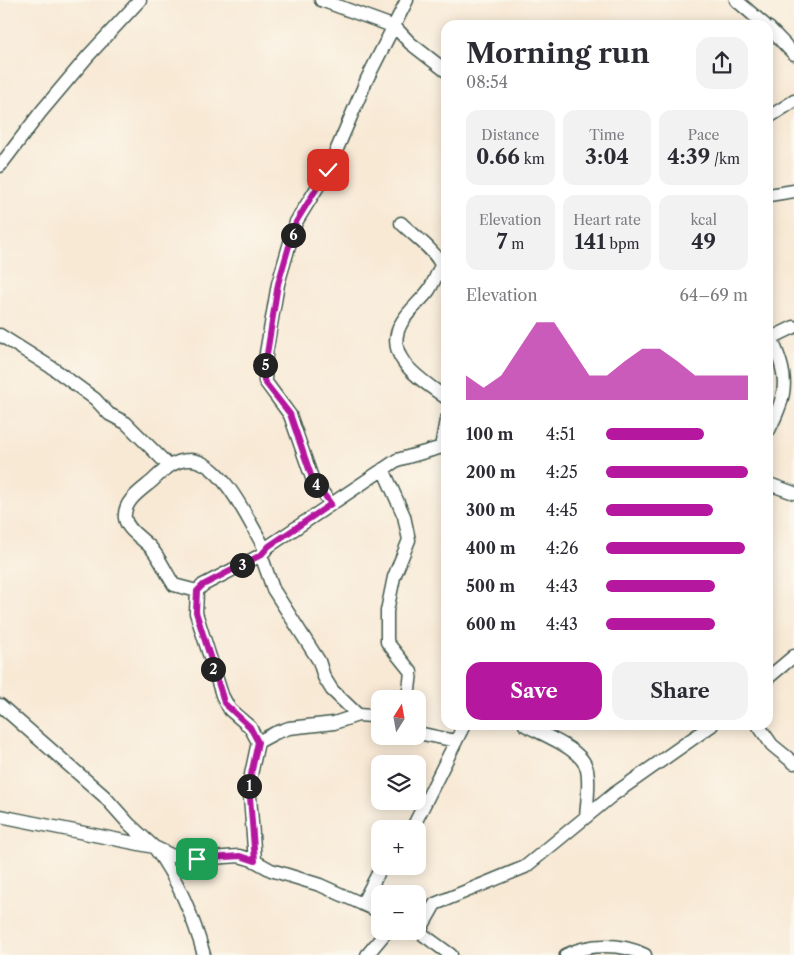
<!DOCTYPE html>
<html lang="en">
<head>
<meta charset="utf-8">
<style>
	body { margin:0; font-family:"Libre Caslon Text",serif; background:#f2f2f3; color:#2b2b33; height:100vh; display:flex; flex-direction:column; font-size:19px; white-space:nowrap }
	* { box-sizing:border-box; margin:0 }
	p { font-size:16px; color:#7c7c81 }
	.icon { flex:none; width:28px; height:28px; fill:none; stroke:currentColor; stroke-width:2; stroke-linecap:round; stroke-linejoin:round }
	.map { position:relative; flex:1; overflow:hidden }
	.panel { position:absolute; left:441px; top:20px; width:332px; height:710px; display:flex; flex-direction:column; background:#fff; border-radius:15px; box-shadow:0 2px 12px #0003 }
	.panel>* { flex:none }
	.needle { width:32px; rotate:11deg }
	.buttons { position:absolute; left:371px; top:690px; display:grid; gap:10px }
	.buttons a { display:grid; place-items:center; width:55px; height:55px; border-radius:10px; background:#fff; box-shadow:0 2px 12px #0003; font-size:25px }
	.pin { position:absolute; display:grid; place-items:center; width:42px; height:42px; color:#fff; margin:-21px; border-radius:10px; box-shadow:0 2px 8px #0006 }
	.km { position:absolute; width:25px; height:25px; margin:-12px; border-radius:50%; background:#222; color:#fff; font-size:14px; line-height:25px; text-align:center }
	.round { display:grid; place-items:center; flex:none; width:52px; height:52px; border-radius:15px; background:#f2f2f3 }
	.head { display:flex; align-items:center; justify-content:space-between; height:85px; padding:0 25px }
	h1 { font-size:28px; font-weight:800; line-height:38px }
	.stats { display:grid; grid-template-columns:repeat(3,1fr); gap:8px; height:85px; padding:5px 25px }
	.stats div { display:grid; align-content:center; border-radius:12px; background:#f2f2f3; text-align:center }
	.stats b { font-size:21px; font-weight:800 }
	.stats small { font-size:14px; font-weight:400 }
	.stats p { font-size:14px }
	.chart { height:140px; padding:10px 25px }
	.chart p { display:flex; justify-content:space-between }
	.chart svg { width:100%; height:90px; margin-top:5px; fill:#b5179e; opacity:.7 }
	.cta { display:flex; gap:10px; margin-top:auto; padding:10px 25px }
	.cta a { flex:1; height:58px; border-radius:15px; background:#b5179e; color:#fff; font-size:20px; font-weight:800; line-height:58px; text-align:center }
	.cta a+a { background:#f2f2f3; color:#2b2b33 }
	ul { padding:0 25px; list-style:none; font-size:16px }
	li { display:grid; grid-template-columns:80px 60px 1fr; align-items:center; height:38px }
	li i { height:12px; border-radius:6px; background:#b5179e }
	.map>svg:first-child { display:block }
</style>
</head>
<body>
<div class="map">
<svg width="794" height="955" viewBox="0 0 794 955">
	<rect width="100%" height="100%" fill="#fbf7ec"/>
	<filter id="ink" filterUnits="userSpaceOnUse"><feTurbulence type="fractalNoise" baseFrequency=".02" numOctaves="2"/><feDisplacementMap in="SourceGraphic" scale="10" xChannelSelector="R" yChannelSelector="G"/><feConvolveMatrix kernelMatrix="1 2 1 2 8 2 1 2 1" color-interpolation-filters="sRGB"/></filter>
	<filter id="wash" filterUnits="userSpaceOnUse"><feTurbulence type="fractalNoise" baseFrequency=".0096" numOctaves="4" result="noise"/><feDisplacementMap in="SourceGraphic" scale="20" xChannelSelector="R" yChannelSelector="G"/><feGaussianBlur stdDeviation="1.12" result="paint"/><feColorMatrix in="noise" values="0 0 0 0 0 0 0 0 0 0 0 0 0 0 0 0 0 1.4 0 .05"/><feComposite in="paint" operator="in"/></filter>
	<g filter="url(#wash)">
		<rect width="100%" height="100%" fill="#f8e9d5"/>
	</g>
	<g filter="url(#ink)">
		<g fill="none" stroke-linecap="round" stroke-linejoin="round">
			<defs>
				<path id="minor" d="M321 0 395 27 410 43 446 71
					M736 0 765 25
					M769 28 794 54
					M769 117 794 101
					M0 166 40 113 88 56 140 0
					M769 195 794 191
					M401 223C413 235 436 251 441 265 437 274 434 282 429 290 421 301 409 310 402 322 381 357 422 380 446 398
					M0 335 54 369 95 399 109 414 126 423 169 466
					M769 339 794 327
					M769 430C789 390 788 378 771 337
					M441 447 446 420
					M383 469 404 516 409 540 394 577 387 611V642L411 672 408 699
					M769 484 794 493
					M331 504 312 478 290 415 265 381 266 353 278 284 296 222 328 170 367 79 407 0
					M261 555 273 589 319 661 324 677 332 690 358 715
					M197 591 174 585C166 573 161 560 152 549 144 539 127 531 125 518 123 502 140 491 151 482 162 472 173 460 189 460 222 459 250 524 265 549
					M769 677 794 656
					M0 705 104 796 129 824 154 847 173 856 197 859 239 856 253 860 271 870 320 885 380 912
					M525 725C543 735 583 749 587 770 590 784 587 803 586 817
					M758 725 772 745 794 763
					M418 733 456 741
					M258 742 275 733 289 728 334 723 358 715 372 716 380 719
					M0 816 154 847C177 877 194 919 204 955
					M412 829 464 725
					M255 861 249 784 258 742 250 727 230 710 222 695 196 613 197 591 203 585 261 555 269 546 397 460 446 446
					M362 904 382 866
					M418 931 451 955
					M419 932 435 904 525 867 614 794 712 725
					M367 955 387 931
					M566 955C589 943 622 943 645 955"/>
			</defs>
			<use href="#minor" stroke="#40574c" stroke-width="15"/>
			<use href="#minor" stroke="#fff" stroke-width="12"/>
		</g>
	</g>
	<g fill="none" stroke-linecap="round" stroke-linejoin="round" filter="url(#ink)">
		<defs>
			<path id="route" d="M197 859 240 856 255 861 249 784 258 742 250 727 224 703 222 695 196 612 197 591 203 585 261 555 269 546 331 504 312 478 290 414 264 381V373L278 284 296 222 328 170"/>
		</defs>
		<use href="#route" stroke="#fff" stroke-width="10"/>
		<use href="#route" stroke="#b5179e" stroke-width="6"/>
	</g>
</svg>
<div class="buttons">
<a><svg class="needle" viewBox="-14 -14 28 28"><path d="M0-13l5 13h-10z" fill="#e53935"/><path d="M0 13l5-13h-10z" fill="#7c7c81"/></svg></a>
<a><svg class="icon" aria-label="layers" viewBox="0 0 24 24"><path d="M12 4l9 5-9 5-9-5zM3 14l9 5 9-5"/></svg></a>
<a>+</a>
<a>−</a>
</div>
<div class="pin" style="left:197px;top:859px;background:#1e9e55"><svg class="icon" aria-label="arrive" viewBox="0 0 24 24"><path d="M6 21V4h12l-3 4 3 4H6"/></svg></div>
<div class="pin" style="left:328px;top:170px;background:#d93025"><svg class="icon" aria-label="check" viewBox="0 0 24 24"><path d="M5 12l5 5 9-10"/></svg></div>
<b class="km" style="left:249px;top:786px">1</b>
<b class="km" style="left:213px;top:669px">2</b>
<b class="km" style="left:242px;top:565px">3</b>
<b class="km" style="left:316px;top:485px">4</b>
<b class="km" style="left:265px;top:365px">5</b>
<b class="km" style="left:293px;top:235px">6</b>
<section class="panel">
<div class="head"><div><h1>Morning run</h1><p>08:54</p></div><a class="round"><svg class="icon" aria-label="share" viewBox="0 0 24 24"><path d="M12 15V3M7 8l5-5 5 5M5 13v7h14v-7"/></svg></a></div>
<div class="stats">
<div><p>Distance</p><b>0.66<small> km</small></b></div>
<div><p>Time</p><b>3:04</b></div>
<div><p>Pace</p><b>4:39<small> /km</small></b></div>
</div>
<div class="stats">
<div><p>Elevation</p><b>7<small> m</small></b></div>
<div><p>Heart rate</p><b>141<small> bpm</small></b></div>
<div><p>kcal</p><b>49</b></div>
</div>
<div class="chart"><p><span>Elevation</span>64–69 m</p>
<svg viewBox="0 0 160 44" preserveAspectRatio="none"><path d="M0 44V32L10 38L20 32L30 19L40 6L50 6L60 19L70 32L80 32L90 25L100 19L110 19L120 25L130 32L140 32L150 32L160 32V44z"/></svg>
</div>
<ul>
<li><b>100 m</b>4:51<i style="width:69%"></i></li>
<li><b>200 m</b>4:25<i style="width:100%"></i></li>
<li><b>300 m</b>4:45<i style="width:75%"></i></li>
<li><b>400 m</b>4:26<i style="width:98%"></i></li>
<li><b>500 m</b>4:43<i style="width:77%"></i></li>
<li><b>600 m</b>4:43<i style="width:77%"></i></li>
</ul>
<div class="cta"><a>Save</a><a>Share</a></div>
</section>
</div>
</body>
</html>
